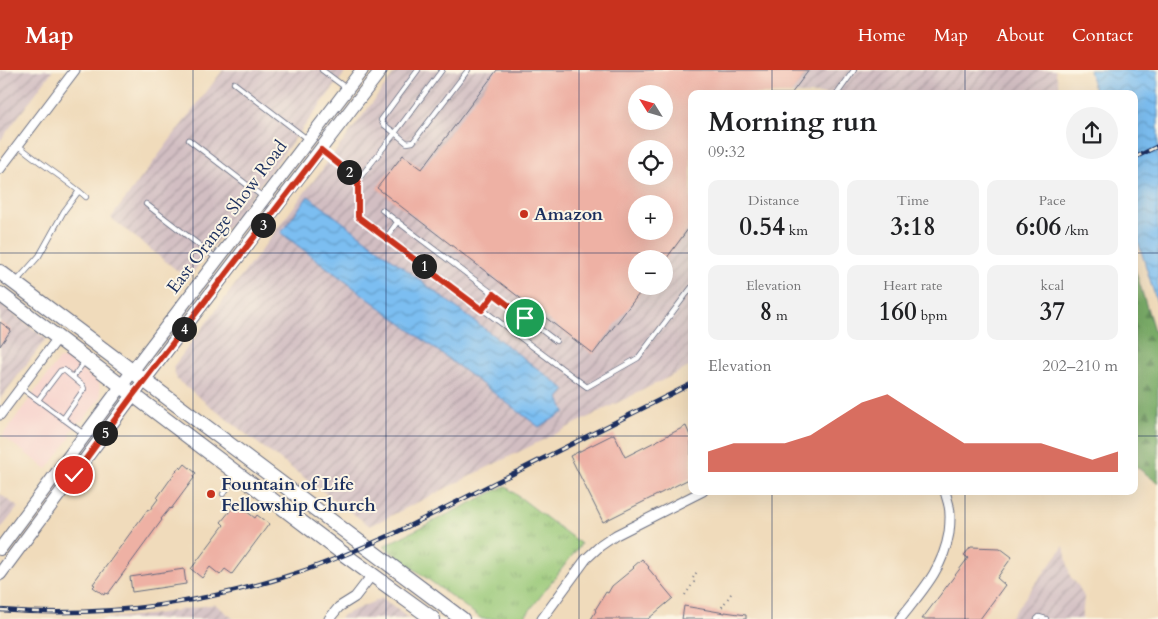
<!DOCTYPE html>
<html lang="en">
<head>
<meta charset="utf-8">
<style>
	body { margin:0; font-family:Cardo,serif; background:#f2f2f2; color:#202124; height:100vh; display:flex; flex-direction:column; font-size:19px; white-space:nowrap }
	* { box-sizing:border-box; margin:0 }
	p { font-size:16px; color:#757577 }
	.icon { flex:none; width:28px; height:28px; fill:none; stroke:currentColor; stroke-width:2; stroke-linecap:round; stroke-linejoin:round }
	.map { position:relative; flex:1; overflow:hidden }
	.panel { position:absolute; left:688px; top:20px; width:450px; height:405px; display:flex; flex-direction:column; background:#fff; border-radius:10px; box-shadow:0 5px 20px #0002 }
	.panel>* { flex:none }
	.needle { width:32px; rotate:307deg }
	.tools { position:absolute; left:628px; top:15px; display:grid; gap:10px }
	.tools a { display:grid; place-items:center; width:45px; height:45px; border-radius:50%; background:#fff; box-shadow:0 5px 20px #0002; font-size:25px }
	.pin { position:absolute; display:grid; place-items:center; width:42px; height:42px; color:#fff; margin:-21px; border:2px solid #fff; border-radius:50%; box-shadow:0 1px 5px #0007 }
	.km { position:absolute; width:25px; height:25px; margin:-12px; border-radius:50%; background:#222; color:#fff; font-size:14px; line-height:25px; text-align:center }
	.round { display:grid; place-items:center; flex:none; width:52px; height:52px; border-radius:26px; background:#f2f2f2 }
	.headline { display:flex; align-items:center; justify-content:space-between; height:85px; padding:0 20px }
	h1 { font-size:28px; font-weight:800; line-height:38px }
	.metrics { display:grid; grid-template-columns:repeat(3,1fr); gap:8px; height:85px; padding:5px 20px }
	.metrics div { display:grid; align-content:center; border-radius:10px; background:#f2f2f2; text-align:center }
	.metrics b { font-size:25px; font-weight:800 }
	.metrics small { font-size:14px; font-weight:400 }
	.metrics p { font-size:14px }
	.chart { height:140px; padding:10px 20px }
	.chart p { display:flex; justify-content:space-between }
	.chart svg { width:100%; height:90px; margin-top:5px; fill:#c8321e; opacity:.7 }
	header { display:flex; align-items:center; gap:30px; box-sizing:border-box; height:70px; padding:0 25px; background:#c8321e; color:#fff }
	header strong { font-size:24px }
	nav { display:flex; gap:28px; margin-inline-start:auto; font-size:18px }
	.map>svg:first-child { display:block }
</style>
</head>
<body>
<header>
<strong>Map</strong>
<nav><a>Home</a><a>Map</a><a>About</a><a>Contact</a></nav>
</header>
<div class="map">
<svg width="1158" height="549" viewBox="0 0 1158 549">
	<defs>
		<pattern id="industrial-furrows" width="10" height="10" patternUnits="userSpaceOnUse" patternTransform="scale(1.25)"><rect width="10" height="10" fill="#d2bec2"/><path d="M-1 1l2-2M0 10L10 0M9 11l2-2" fill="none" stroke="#aa9ba1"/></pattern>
		<pattern id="grass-tufts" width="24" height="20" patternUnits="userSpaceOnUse" patternTransform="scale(1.25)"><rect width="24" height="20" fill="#98c877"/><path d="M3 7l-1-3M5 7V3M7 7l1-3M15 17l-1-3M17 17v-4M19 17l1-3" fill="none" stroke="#7ba365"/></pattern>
		<pattern id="forest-firs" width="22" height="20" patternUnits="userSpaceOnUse" patternTransform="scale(1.25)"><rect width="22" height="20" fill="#7aac68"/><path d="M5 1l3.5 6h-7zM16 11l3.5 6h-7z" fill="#638c59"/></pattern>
		<pattern id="water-waves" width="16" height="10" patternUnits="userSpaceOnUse" patternTransform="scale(1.25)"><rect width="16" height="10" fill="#7bbef1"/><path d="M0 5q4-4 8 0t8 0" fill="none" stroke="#649bc6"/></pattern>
	</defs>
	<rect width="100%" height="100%" fill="#fcf5e5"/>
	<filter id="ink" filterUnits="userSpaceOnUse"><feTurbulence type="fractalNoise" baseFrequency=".02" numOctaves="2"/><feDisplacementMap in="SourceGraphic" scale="10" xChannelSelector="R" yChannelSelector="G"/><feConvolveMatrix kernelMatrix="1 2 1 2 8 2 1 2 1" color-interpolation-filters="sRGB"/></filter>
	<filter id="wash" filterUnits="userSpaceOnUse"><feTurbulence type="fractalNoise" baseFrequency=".0096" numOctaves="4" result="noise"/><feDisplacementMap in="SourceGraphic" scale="20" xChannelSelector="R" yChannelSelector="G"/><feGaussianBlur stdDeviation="1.12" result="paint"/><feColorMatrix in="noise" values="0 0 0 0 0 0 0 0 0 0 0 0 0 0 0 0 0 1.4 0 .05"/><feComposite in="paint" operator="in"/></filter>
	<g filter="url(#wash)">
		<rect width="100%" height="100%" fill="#f0dbbb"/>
		<path fill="#f7d0cb" d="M59 289H66L99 313 101 327 82 351H79L70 363 71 367 47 399 2 366Z"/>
		<path fill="url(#industrial-furrows)" fill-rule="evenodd" d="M0 0H53L0 71Z
			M223 0H347L188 209 111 148Z
			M397 0H1055L1061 24H691V296L370 456 256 372 177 310 173 297ZM636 24H664V51H636ZM636 79H664V106H636ZM636 134H664V161H636ZM636 189H664V216H636Z
			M0 234 46 269 0 329Z
			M0 424 18 437 0 460Z
			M1064 476 1070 506 1079 517 1084 527 1082 549H1009Z
			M382 528 410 549H340L343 545Z
			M215 534 234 549H96L149 545Z"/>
		<path fill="url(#grass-tufts)" stroke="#5a7c6a" d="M505 416 581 474 523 549H482L383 476Z"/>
		<path fill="url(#forest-firs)" stroke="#4a6e63" d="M1134 196 1158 273V413L1134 395Z"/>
		<path fill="url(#water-waves)" stroke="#4b76a8" d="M1089 0H1158V236L1134 158V24H1095Z
			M308 126 566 320 559 328 565 342 539 357 281 163Z"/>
		<g id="blocks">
			<path fill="#eeb1a4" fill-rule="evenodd" d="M497 0H809L791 24H691V155L666 189H636V216H645L593 284 377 118 403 85 422 99ZM636 24H664V51H636ZM636 79H664V106H636ZM636 134H664V161H636Z
				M0 252 11 260 0 276Z
				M686 356 691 368V408L603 452 570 386 614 364 625 387Z
				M185 394 196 403 193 407 194 408 171 439 170 438 161 449 162 450 108 524 105 523 104 525 93 517 95 515 93 514 148 439 149 441 158 429 157 428 179 397 181 399Z
				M238 435 255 448 257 445 269 454 232 504 225 499 220 505 210 497 202 508 191 499 224 455 221 452 234 436 237 438Z
				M971 477 1000 478 1012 487 997 508 1005 515 980 549H922L968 488 964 485Z
				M642 489 649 497 648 498 673 528 648 549H591L596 541 595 540 606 522 608 523 612 516 634 498 633 497Z
				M184 499 186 514 132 522 130 507Z
				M684 536 725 543V542L746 545V549H682Z"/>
		</g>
	</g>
	<g filter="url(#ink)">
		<use href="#blocks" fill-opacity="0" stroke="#666b7f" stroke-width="1"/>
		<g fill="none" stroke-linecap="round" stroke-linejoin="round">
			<defs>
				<path id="service" d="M322 0 346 18
					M418 0 381 50 383 54 395 63 442 0
					M234 13 307 69
					M837 24 854 0
					M189 70 263 127
					M18 75C40 94 65 108 86 127
					M322 81 358 110V147L587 317 638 288 691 218
					M358 110 395 63 407 73 413 72 468 0
					M146 134 216 188
					M382 140 556 271
					M386 168 398 151
					M16 212 39 186 64 141 79 121
					M482 240 494 224
					M73 307 85 291
					M20 317 84 364
					M38 330 60 301 64 300 83 316 84 319 63 349
					M223 424 236 407
					M1037 549 1039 547 1046 549"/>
				<path id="minor" d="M0 99 75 0
					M0 345 58 268
					M329 549 339 537 355 527 372 505
					M542 549 586 489 600 476 616 465 703 421
					M900 549C922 521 943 499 949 463 950 454 951 444 949 436 948 431 946 426 945 421"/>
				<path id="secondary" d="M0 479 143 287 362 0
					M0 504 133 325 381 0"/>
				<path id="primary" d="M0 202C154 317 307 434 462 549
					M0 224 345 485 433 549"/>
			</defs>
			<use href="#service" stroke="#666b7f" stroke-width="6"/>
			<use href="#minor" stroke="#666b7f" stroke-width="11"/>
			<use href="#secondary" stroke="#666b7f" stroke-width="14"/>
			<use href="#primary" stroke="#666b7f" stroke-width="16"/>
			<path stroke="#666b7f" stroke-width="2" stroke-dasharray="1 4" stroke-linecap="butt" d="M685 525 694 512 693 508 698 500
				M721 542 722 537 733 521"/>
			<use href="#service" stroke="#fff" stroke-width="4.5"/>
			<use href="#minor" stroke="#fff" stroke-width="9"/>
			<use href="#secondary" stroke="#fff" stroke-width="12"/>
			<use href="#primary" stroke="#fff" stroke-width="14"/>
			<defs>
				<path id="rail" d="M1134 88 1158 76
					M0 540C101 548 204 534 300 502 332 491 364 477 395 463L691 314"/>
			</defs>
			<use href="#rail" stroke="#1b2f5e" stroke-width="4.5"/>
			<use href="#rail" stroke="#fcf5e5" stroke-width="2.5" stroke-dasharray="8" stroke-linecap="butt"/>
		</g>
	</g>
	<g fill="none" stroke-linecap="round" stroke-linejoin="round" filter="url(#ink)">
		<defs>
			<path id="route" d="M74 405 133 325 321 80 358 110V147L482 240 494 224 525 248"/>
		</defs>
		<use href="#route" stroke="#fff" stroke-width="10"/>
		<use href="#route" stroke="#c8321e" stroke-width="6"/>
	</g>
	<path fill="none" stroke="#1b2f5e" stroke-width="1" stroke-opacity="0.55" d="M193 0V549M386 0V549M579 0V549M772 0V24M965 0V24M0 183H691M1134 183H1158M0 366H691M1134 366H1158M772 421V549M965 421V549"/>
	<g fill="#c8321e" stroke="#fcf5e5" stroke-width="2">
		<circle cx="524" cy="144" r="5"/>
		<circle cx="211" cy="424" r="5"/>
	</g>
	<g text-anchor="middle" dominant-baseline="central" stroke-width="4" stroke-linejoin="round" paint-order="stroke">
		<g font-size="18" font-weight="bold" fill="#1b2f5e" stroke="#fcf5e5" text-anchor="start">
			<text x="534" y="144">Amazon</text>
			<text x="221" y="414">Fountain of Life<tspan x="221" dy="21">Fellowship Church</tspan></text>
		</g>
		<g font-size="18" fill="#1b2f5e" stroke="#fcf5e5">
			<text transform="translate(227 147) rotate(-53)">East Orange Show Road</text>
		</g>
	</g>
</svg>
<div class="tools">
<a><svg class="needle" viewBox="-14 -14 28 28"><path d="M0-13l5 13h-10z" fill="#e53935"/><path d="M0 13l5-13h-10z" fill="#757577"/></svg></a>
<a><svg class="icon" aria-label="locate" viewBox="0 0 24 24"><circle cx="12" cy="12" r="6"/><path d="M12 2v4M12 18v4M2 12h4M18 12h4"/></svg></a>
<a>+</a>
<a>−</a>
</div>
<div class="pin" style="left:525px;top:248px;background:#1e9e55"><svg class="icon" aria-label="arrive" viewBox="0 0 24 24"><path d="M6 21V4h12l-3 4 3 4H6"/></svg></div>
<div class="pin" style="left:74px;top:405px;background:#d93025"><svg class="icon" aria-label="check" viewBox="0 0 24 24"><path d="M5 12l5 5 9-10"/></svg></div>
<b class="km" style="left:424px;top:196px">1</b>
<b class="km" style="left:349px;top:102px">2</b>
<b class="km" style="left:263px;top:155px">3</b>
<b class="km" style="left:184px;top:259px">4</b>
<b class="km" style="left:105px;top:363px">5</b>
<section class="panel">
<div class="headline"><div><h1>Morning run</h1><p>09:32</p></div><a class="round"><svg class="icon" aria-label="share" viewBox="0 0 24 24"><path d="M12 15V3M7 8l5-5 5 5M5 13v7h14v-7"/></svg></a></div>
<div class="metrics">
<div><p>Distance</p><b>0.54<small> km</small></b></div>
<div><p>Time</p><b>3:18</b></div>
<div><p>Pace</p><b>6:06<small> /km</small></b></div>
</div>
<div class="metrics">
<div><p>Elevation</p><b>8<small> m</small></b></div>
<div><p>Heart rate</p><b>160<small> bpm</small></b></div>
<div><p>kcal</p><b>37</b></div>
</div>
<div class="chart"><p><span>Elevation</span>202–210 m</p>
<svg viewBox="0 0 160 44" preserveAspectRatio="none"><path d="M0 44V34L10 30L20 30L30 30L40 26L50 18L60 10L70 6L80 14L90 22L100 30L110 30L120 30L130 30L140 34L150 38L160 34V44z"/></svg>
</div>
</section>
</div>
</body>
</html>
